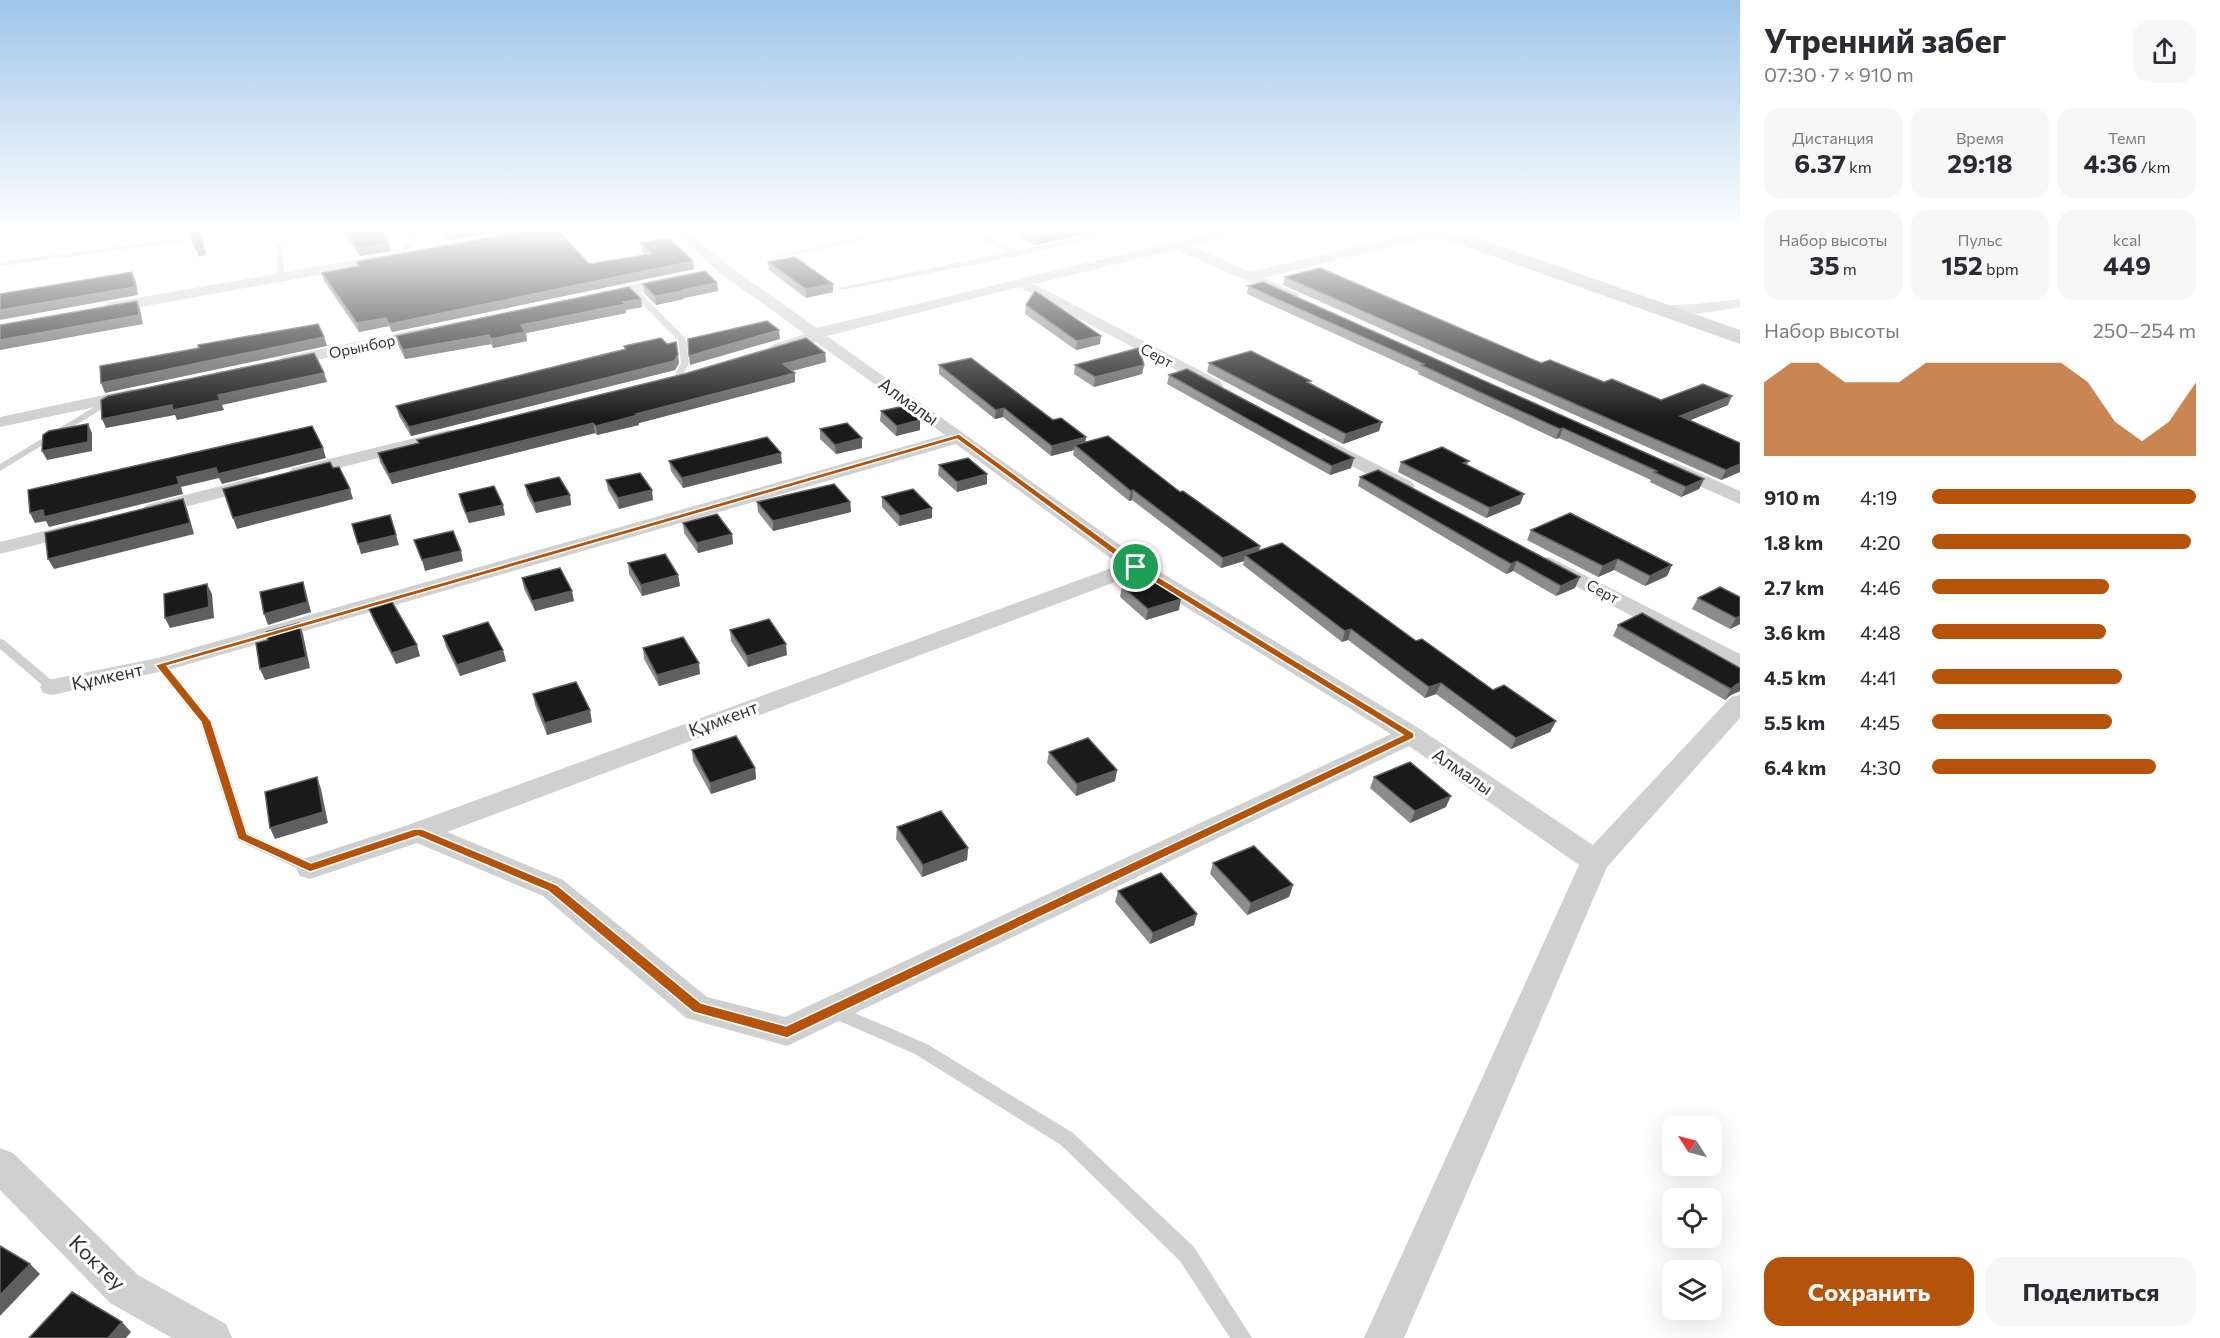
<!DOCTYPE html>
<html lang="ru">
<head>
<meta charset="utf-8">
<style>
	body { margin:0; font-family:Commissioner,sans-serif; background:#f7f7f7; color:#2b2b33; height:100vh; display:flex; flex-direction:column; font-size:22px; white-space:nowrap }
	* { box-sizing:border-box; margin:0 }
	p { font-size:20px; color:#7c7c81 }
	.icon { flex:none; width:33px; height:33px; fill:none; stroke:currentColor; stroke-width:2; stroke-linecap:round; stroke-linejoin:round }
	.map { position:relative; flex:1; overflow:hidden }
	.panel { display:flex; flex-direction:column; background:#fff; width:480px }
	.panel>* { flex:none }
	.needle { width:39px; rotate:306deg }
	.buttons { position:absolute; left:1662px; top:1116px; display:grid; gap:12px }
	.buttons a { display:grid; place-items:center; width:60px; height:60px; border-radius:12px; background:#fff; box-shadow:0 6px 24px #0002; font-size:30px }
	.pin { position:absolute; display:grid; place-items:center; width:51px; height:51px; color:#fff; margin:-26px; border:3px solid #fff; border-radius:50%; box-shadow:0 2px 6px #0007 }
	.round { display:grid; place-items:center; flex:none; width:63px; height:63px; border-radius:18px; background:#f7f7f7 }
	.summary { display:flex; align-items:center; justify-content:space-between; height:102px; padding:0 24px }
	h1 { font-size:33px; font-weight:700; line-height:45px }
	.metrics { display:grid; grid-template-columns:repeat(3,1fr); gap:9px; height:102px; padding:6px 24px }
	.metrics div { display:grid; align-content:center; border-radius:15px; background:#f7f7f7; text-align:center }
	.metrics b { font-size:26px; font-weight:700 }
	.metrics small { font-size:16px; font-weight:400 }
	.metrics p { font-size:16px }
	.chart { height:168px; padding:12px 24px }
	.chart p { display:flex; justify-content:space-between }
	.chart svg { width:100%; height:108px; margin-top:6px; fill:#b45309; opacity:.7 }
	.action { display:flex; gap:12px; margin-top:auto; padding:12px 24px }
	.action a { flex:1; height:69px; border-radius:18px; background:#b45309; color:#fff; font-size:24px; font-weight:700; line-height:69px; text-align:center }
	.action a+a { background:#f7f7f7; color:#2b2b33 }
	ul { padding:0 24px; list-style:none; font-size:20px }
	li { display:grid; grid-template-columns:96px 72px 1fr; align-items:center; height:45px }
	li i { height:15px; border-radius:8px; background:#b45309 }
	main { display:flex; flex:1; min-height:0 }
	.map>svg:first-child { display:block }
</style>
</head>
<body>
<main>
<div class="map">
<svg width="1740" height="1338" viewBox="0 0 1740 1338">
	<rect width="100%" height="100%" fill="#fff"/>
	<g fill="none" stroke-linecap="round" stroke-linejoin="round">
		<path fill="#d0d0d0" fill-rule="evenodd" d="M239 231H261L0 266V262Z
			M262 231H269L283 247 284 280 277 278V247Z
			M405 231H412L418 239 400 258 397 256 411 239Z
			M891 231H906L773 259 770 257Z
			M967 231H976L1017 251 1113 231H1128L1018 256 842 290 838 288 1009 252Z
			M629 287H635L686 339 689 363 681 379 674 377 681 363 678 340 629 291Z
			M114 395 117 396V400L0 471V464Z
			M0 639 4 640 56 684 58 687 56 690H48L0 649Z
			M160 661 164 662 212 721 248 833 315 864 317 868 315 872 310 873 305 872 237 840 200 722 154 665Z
			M834 1004 927 1044 1073 1133 1194 1247 1252 1338H1230L1180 1261 1061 1145 915 1054 828 1016 826 1011 828 1006Z"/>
		<path fill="#d0d0d0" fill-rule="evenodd" d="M673 231H688L729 266 817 328 1218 231H1243L1242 234 1191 246 1250 272 1397 237 1429 231 1450 233 1443 237 1397 245 1263 278 1297 293 1299 296 1292 300 1176 250 1034 284 1220 381 1223 385 1220 389 1214 390 1019 287 827 336 1144 562 1420 729 1593 845 1731 697 1740 695V718L1607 867 1404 1338H1364L1579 865 1409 746 787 1046 686 1018 543 896 417 843 310 879 300 876 296 868 300 860 408 825 1120 565 956 444 168 670 52 695 43 693 40 687 43 681 158 658 945 435 816 342 778 353 772 351 770 348 772 345 805 334 719 272ZM1134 575 1391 734 785 1017 707 997 563 880 447 832Z
			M389 254 396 258 394 261 108 313 100 308 108 303Z
			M675 276 680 277 682 280 680 283 600 300 593 296 600 292Z
			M1740 299V307C1724 310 1668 321 1657 310L1665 305 1696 304Z
			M428 327 434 329 436 332 434 335 283 367 275 362 283 357Z
			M132 389 138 390 141 394 138 398 0 427V417Z
			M448 430 454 431 457 435 454 439 299 478 292 476 289 472 292 468Z
			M1324 438 1412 482 1415 486 1412 490H1398L1317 448 1315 444 1317 440Z
			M1674 462 1740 491V504L1667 472 1664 468 1667 464Z
			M256 477 263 479 266 483 263 487 153 515 146 513 143 509 146 505Z
			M76 523 83 525 86 529 83 533 0 554V542Z
			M1549 557 1740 654V671L1732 669 1541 568 1538 563 1541 558Z
			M0 1148 13 1153 138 1275 226 1324 232 1338H172L110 1303 0 1190Z"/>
		<path fill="#bdbdbd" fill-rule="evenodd" d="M1430 231H1458L1740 330V344L1433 235Z"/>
	</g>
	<path fill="#8c8c8c" d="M343 231H380L389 243 391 251 360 256Z
		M442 231H499L449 240Z
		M1009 231H1099L1035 245Z
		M641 243 694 269 392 332 389 326 359 332 324 281 322 273 358 266 357 262 589 264 645 255 642 251Z
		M768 262 833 292 806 298 769 270Z
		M1285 277 1541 363 1661 400 1728 405 1689 420 1740 472 1721 480 1283 285Z
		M717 283 718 291 684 298V299L656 305 644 293 643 284Z
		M1248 286 1704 479 1699 489 1681 497 1650 482 1651 480 1559 438 1556 439 1418 374 1419 372 1247 294Z
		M641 299 642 307 626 310V313L526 333 527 341 493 348 491 344 405 359 398 345 396 336Z
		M1026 305 1100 344 1076 350 1025 314Z
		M624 346 679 363 675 370 411 436 399 416 396 406 624 349Z
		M825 353 826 362 792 371 795 382 639 423V425L597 435 595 433 392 484 380 462 378 453 418 443 417 440Z
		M1209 363 1310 384 1379 431 1343 444 1207 372Z
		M939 365 1053 420 1086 442 1180 492 1260 546 1259 550 1416 641 1493 690 1556 721 1550 732 1511 749 1436 694 1425 698 1348 640 1342 642 1243 565 1244 561 1221 568 1132 500 1129 501 1073 455 1074 450 1051 456 1003 417 995 419 939 374Z
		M1075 365H1144L1142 374 1094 387 1074 374Z
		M1169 375 1351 468 1330 475 1167 384Z
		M881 411 920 430 896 436 880 421Z
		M820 429 862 448 836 454 820 439Z
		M669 461 782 463 683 488 671 471Z
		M1469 461 1467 465 1524 494 1520 504 1486 518 1398 472 1401 462Z
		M939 465 987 474V484L957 492 938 475Z
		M1360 477 1575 588 1556 596 1513 571 1506 574 1358 486Z
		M606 480 653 500 619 509 608 490Z
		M525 485 570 495 571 505 536 513 527 495Z
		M459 494 505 515 469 523 461 504Z
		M882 497 932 518 899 526 882 507Z
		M757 502H850L851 512 773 531 758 512Z
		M683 523 732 534 733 544 698 553 684 533Z
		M1531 530 1672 565 1667 576 1645 586 1614 570 1598 577 1527 540Z
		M628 563 678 575 680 586 642 596 629 574Z
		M522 578 574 601 535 611 524 589Z
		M1122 586 1179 610 1146 620 1120 597Z
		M1740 597V624L1730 629 1692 609 1698 598Z
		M369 609 420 656 396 664 373 620Z
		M1618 625 1740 668V691L1731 695 1725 700 1613 636Z
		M730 630 787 655 748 667 731 641Z
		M443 636 506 661 460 676 446 647Z
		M643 648 700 674 659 686 644 659Z
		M533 694 592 722 547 735 535 705Z
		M692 750 755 768 756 779 711 794 693 761Z
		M1049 752 1117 770 1115 781 1076 796 1047 763Z
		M1374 777 1446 807 1410 823 1370 788Z
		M897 827 968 848 967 860 922 877 896 839Z
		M1213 863 1293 885 1289 897 1247 915 1210 874Z
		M1118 891 1197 914 1194 925 1150 944 1115 902Z"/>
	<path fill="#5f5f5f" d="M188 231H202V234H201L203 241 206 255 199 257 196 249 201 234 189 235Z
		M453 231H499L449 240 447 233Z
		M1036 231H1099L1035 245Z
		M389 243 391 251 360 256 358 248Z
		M693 261 694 269 392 332 389 324Z
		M132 272 136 281 138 295 0 320V310Z
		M717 283 718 291 684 298V299L656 305 655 296 682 290Z
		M833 284V292L806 298V289Z
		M641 299 642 307 626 310V313L526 333 527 341 493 348 491 339 521 325Z
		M137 301 140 309 143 324 0 350V340Z
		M386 318 389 326 359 332 357 323Z
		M779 330 780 339 690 365 689 356Z
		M489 335 491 344 405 359 403 350Z
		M1101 336 1100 344 1076 350 1077 341Z
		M324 337 327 346 105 393 101 383Z
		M825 353 826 362 784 373 783 364Z
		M678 354 679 363 675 370 411 436 409 427Z
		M1144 365 1142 374 1094 387 1095 377Z
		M324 373 327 382 222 405 218 395Z
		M795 373V382L639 423V425L597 435 596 426 636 414Z
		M1732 396 1728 405 1676 426 1680 416Z
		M220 400 224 410 177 420 175 415 106 428 102 419 172 405Z
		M1004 408 1003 417 995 419 996 410Z
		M920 420V430L896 436 897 426Z
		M1382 422 1379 431 1343 444 1346 434Z
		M593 423 595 433 392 484 389 474Z
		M88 424 92 433V451L47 460 42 451Z
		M1563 428 1559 438 1556 439 1560 429Z
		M1086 437 1085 447 1075 445 1074 450 1051 456 1052 446Z
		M862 438V448L836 454 835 445Z
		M323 448 326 458 222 484 219 478 181 487 183 494 49 527 46 521 35 523 30 513 216 468Z
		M781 453 782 463 683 488 682 478Z
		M1354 458 1351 468 1330 475 1332 466Z
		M1740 464V472L1721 480 1726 470Z
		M987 474V484L957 492V482Z
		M1704 479 1699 489 1681 497 1686 487Z
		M350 489 353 499 237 529 233 518Z
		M652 490 653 500 619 509 618 498Z
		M1133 490 1132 500 1129 501 1131 491Z
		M1524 494 1520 504 1486 518 1490 508Z
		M570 495 571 505 536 513 534 503Z
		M183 499 187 509 194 534 54 569 48 559Z
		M850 502 851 512 773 531V521Z
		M503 505 505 515 469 523 466 513Z
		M932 508V518L899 526 900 516Z
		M732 534 733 544 698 553 697 543Z
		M396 535 399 545 361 554 358 544Z
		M1260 546 1257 557 1245 555 1244 561 1221 568 1223 558Z
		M461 551 463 561 425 571 422 560Z
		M1618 559 1614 570 1598 577 1603 566Z
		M1517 561 1513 571 1506 574 1511 564Z
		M1672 565 1667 576 1645 586 1650 576Z
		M678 575 680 586 642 596 641 585Z
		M1580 577 1575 588 1556 596 1561 586Z
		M303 582 306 592 311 612 268 625 264 614Z
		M207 584 212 594 214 618 170 628 165 618Z
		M572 591 574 601 535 611 532 601Z
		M1181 599 1179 610 1146 620 1148 609Z
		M1740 616V624L1730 629 1736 618Z
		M299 623 303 634 310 668 265 680 260 669Z
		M1351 629 1348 640 1342 642 1345 631Z
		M786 644 787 655 748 667 747 656Z
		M417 645 420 656 396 664 392 653Z
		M503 650 506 661 460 676 457 665Z
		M699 663 700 674 659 686 657 675Z
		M1441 683 1436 694 1425 698 1429 687Z
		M1740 683V691L1731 695 1725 700 1731 689 1737 684Z
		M590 710 592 722 547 735 545 723Z
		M1556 721 1550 732 1511 749 1516 738Z
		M755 768 756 779 711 794 710 783Z
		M1117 770 1115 781 1076 796 1077 784Z
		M317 777 321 789 328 823 275 839 270 828Z
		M1451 796 1446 807 1410 823 1415 811Z
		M968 848 967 860 922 877 923 865Z
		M1293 885 1289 897 1247 915 1251 903Z
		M1197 914 1194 925 1150 944 1153 933Z
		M30 1264 40 1274 0 1316V1295Z
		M122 1322 131 1332 126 1338H108Z"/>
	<path fill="#1a1a1a" stroke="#5f5f5f" stroke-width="1.5" d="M346 231H380L389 243 358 248Z
		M527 231H559L589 264 652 254 641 243 669 238 693 261 389 324 386 318 357 323 322 273 359 266 357 262 366 260Z
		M201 233 203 247 196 249 190 235Z
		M795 257 833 284 806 289 768 262Z
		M1320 268 1541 363 1550 360 1604 382 1612 379 1661 400 1703 384 1732 396 1680 416 1740 443V464L1726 470 1285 277Z
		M705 271 717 283 682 290 683 291 655 296 643 284Z
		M132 272 135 287 0 310V294Z
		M1263 282 1704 479 1686 487 1654 472 1657 471 1563 428 1560 429 1421 365 1424 364 1248 286Z
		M629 287 641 299 623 302 625 304 521 325 525 332 491 339 489 335 403 350 396 336Z
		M1035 291 1101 336 1077 341 1026 305Z
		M137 301 139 315 0 340V325Z
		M767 321 779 330 689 356 688 339Z
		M318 324 324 337 101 383 100 366 199 348 198 345Z
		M661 338 667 344 676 342 678 354 674 361 409 427 396 406 626 349 624 346Z
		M806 338 825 353 783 364 795 373 636 414 638 415 596 426 593 423 389 474 378 453 419 443 417 440 684 374Z
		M1139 348 1144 365 1095 377 1075 365Z
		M1251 351 1311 381 1307 382 1382 422 1346 434 1209 363Z
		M314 353 324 373 218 395 220 400 173 410 172 405 102 419 101 400 108 396Z
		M971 358 1053 420 1061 418 1086 437 1052 446 1004 408 996 410 939 365Z
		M1187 369 1354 458 1332 466 1169 375Z
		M904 406 920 420 897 426 881 411Z
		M847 423 862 438 835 445 820 429Z
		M88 424V442L42 451 43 435 49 431Z
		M312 426 323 448 218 474 216 468 177 477 179 484 44 517 43 510 30 513 28 490Z
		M1108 436 1180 492 1183 491 1260 546 1223 558 1133 490 1131 491 1075 445Z
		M767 437 781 453 682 478 669 461Z
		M1442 447 1469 461 1463 463 1524 494 1490 508 1401 462Z
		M968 458 987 474 957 482 939 465Z
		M330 462 333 468 339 467 350 489 233 518 223 489Z
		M1378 470 1580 577 1561 586 1517 561 1511 564 1360 477Z
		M640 473 652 490 618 498 606 480Z
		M559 477 570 495 534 503 525 485Z
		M834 484 850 502 773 521 757 502Z
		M494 486 503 505 466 513 459 494Z
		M913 489 932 508 900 516 882 497Z
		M183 499 190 523 48 559 45 533Z
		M1570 513 1672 565 1650 576 1618 559 1603 566 1531 530Z
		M717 514 732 534 697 543 683 523Z
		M390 515 396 535 358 544 352 524Z
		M453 531 461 551 422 560 414 540Z
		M1282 543 1416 641 1422 639 1493 690 1504 685 1556 721 1516 738 1441 683 1429 687 1351 629 1345 631 1245 555Z
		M665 554 678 575 641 585 628 563Z
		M560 568 572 591 532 601 522 578Z
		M1152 577 1181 599 1148 609 1122 586Z
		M303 582 307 602 264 614 260 592Z
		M207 584 209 607 165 618 164 594Z
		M1720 587 1740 597V616L1736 618 1698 598Z
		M392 602 417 645 392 653 369 609Z
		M1642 613 1740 668V683L1737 684 1731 689 1618 625Z
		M769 619 786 644 747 656 730 630Z
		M488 622 503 650 457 665 443 636Z
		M299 623 306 657 260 669 256 643 268 640 266 632Z
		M683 637 699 663 657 675 643 648Z
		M576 682 590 710 545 723 533 694Z
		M736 736 755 768 710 783 692 750Z
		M1088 738 1117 770 1077 784 1049 752Z
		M1410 762 1451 796 1415 811 1374 777Z
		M317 777 323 812 270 828 265 792Z
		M941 811 968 848 923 865 897 827Z
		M1254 846 1293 885 1251 903 1213 863Z
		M1161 873 1197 914 1153 933 1118 891Z
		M0 1246 30 1264 0 1295Z
		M72 1292 122 1322 108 1338H29Z"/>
	<linearGradient id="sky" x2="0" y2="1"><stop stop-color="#9ec6ea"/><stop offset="0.55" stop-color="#fff"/><stop offset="1" stop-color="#fff" stop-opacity="0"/></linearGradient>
	<rect width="1740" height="419" fill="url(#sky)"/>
	<path fill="#b45309" stroke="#fff" stroke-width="1.5" fill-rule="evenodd" d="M959 434 1139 565 1414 733V738L787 1038 693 1012 548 891 418 836 310 872 238 839 201 722 155 665ZM957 439 1133 569 1403 735 786 1026 701 1003 557 885 422 829H414L311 863 247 834 211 721 167 666Z"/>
	<g text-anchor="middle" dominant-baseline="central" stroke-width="6" stroke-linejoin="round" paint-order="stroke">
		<g font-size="15" fill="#333" stroke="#fff">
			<text transform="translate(362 346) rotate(-12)">Орынбор</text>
			<text transform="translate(1157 355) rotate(28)">Серт</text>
			<text transform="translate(1603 591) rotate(28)">Серт</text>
		</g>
		<g font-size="18" fill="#333" stroke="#fff">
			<text transform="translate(909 401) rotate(35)">Алмалы</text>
			<text transform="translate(107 676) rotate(-12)">Құмкент</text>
			<text transform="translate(723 718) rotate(-20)">Құмкент</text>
			<text transform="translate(1463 771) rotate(34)">Алмалы</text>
		</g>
		<g font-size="21" fill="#333" stroke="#fff">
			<text transform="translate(98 1262) rotate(44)">Коктеу</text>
		</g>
	</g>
</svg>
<div class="buttons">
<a><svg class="needle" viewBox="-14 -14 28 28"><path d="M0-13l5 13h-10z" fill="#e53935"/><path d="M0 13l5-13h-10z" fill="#7c7c81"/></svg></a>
<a><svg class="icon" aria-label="locate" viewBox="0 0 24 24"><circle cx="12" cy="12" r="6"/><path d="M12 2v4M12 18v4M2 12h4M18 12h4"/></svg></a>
<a><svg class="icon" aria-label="layers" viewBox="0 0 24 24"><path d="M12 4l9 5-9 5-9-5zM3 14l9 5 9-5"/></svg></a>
</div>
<div class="pin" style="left:1136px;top:567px;background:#1e9e55"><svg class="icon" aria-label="arrive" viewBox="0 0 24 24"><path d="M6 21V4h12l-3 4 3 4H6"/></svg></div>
</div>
<section class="panel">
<div class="summary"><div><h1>Утренний забег</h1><p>07:30 · 7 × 910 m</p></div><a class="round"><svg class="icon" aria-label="share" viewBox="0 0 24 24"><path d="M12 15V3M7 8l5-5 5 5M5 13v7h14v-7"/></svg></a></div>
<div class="metrics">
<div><p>Дистанция</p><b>6.37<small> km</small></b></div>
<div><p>Время</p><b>29:18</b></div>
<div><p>Темп</p><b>4:36<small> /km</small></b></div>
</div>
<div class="metrics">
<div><p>Набор высоты</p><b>35<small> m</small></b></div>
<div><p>Пульс</p><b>152<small> bpm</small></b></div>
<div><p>kcal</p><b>449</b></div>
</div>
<div class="chart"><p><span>Набор высоты</span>250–254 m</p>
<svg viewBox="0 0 160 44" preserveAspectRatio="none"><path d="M0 44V14L10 6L20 6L30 14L40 14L50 14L60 6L70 6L80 6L90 6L100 6L110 6L120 14L130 30L140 38L150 30L160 14V44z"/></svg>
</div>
<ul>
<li><b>910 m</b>4:19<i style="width:100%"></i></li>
<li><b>1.8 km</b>4:20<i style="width:98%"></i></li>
<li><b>2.7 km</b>4:46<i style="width:67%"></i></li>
<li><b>3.6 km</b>4:48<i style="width:66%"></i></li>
<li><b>4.5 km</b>4:41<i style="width:72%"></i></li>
<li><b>5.5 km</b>4:45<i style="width:68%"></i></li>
<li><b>6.4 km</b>4:30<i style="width:85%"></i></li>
</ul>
<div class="action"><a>Сохранить</a><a>Поделиться</a></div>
</section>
</main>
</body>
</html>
